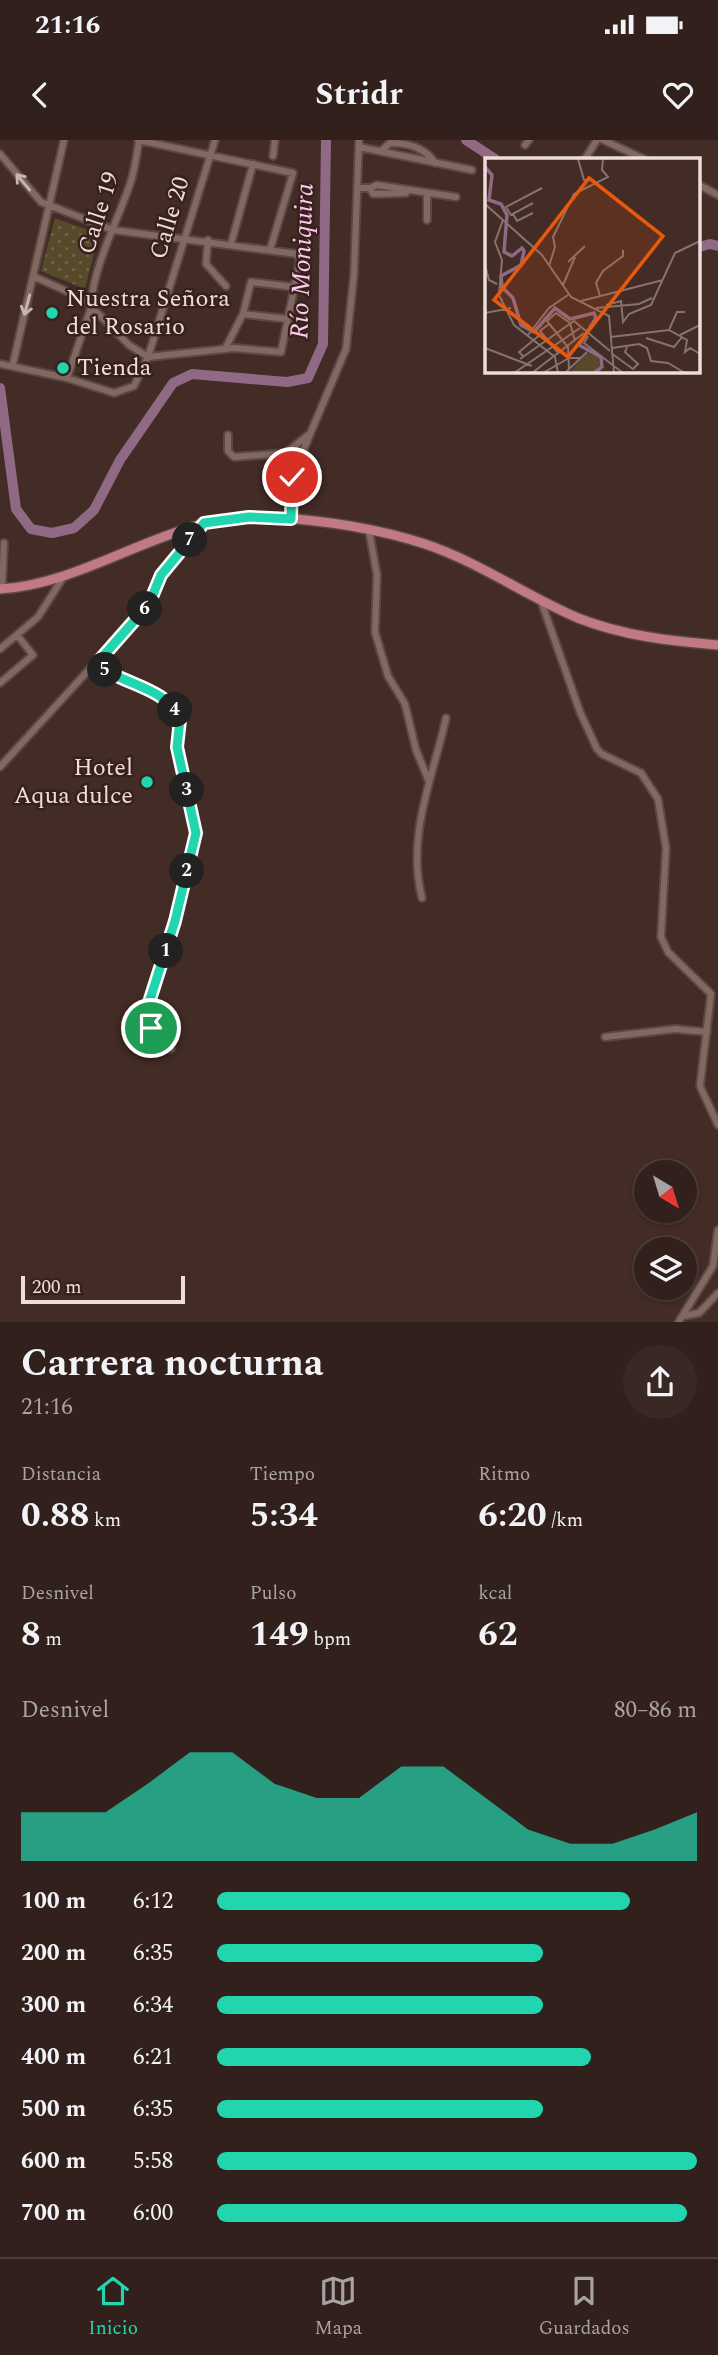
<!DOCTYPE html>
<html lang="es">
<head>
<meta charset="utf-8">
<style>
	body { margin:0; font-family:Spectral,serif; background:#3a2825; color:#f1f3f6; height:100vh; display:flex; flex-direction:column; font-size:26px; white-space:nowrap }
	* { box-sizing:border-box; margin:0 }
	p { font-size:23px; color:#a8a3a3 }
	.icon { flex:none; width:38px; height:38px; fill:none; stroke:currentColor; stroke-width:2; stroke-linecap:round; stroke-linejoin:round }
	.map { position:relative; height:1182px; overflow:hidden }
	.sheet { display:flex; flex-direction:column; background:#32201c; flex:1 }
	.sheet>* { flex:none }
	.needle { width:46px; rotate:142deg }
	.tools { position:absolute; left:634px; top:1020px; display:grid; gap:14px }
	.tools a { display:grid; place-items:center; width:63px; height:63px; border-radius:50%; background:#32201c; box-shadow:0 2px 5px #0004,0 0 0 2px #4d3e3b; font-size:35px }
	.scale { position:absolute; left:21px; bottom:18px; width:164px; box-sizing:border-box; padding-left:7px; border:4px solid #eededa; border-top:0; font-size:19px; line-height:24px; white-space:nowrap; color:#eededa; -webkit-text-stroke:5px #38211c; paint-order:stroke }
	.pin { position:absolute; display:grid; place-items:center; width:60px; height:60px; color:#fff; margin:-30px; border:4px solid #fff; border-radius:50%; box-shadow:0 2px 7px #0007 }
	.km { position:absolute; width:35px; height:35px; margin:-18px; border-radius:50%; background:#222; color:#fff; font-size:19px; line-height:35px; text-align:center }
	.round { display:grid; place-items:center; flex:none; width:74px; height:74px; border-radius:37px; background:#3a2825 }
	.summary { display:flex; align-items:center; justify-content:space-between; height:119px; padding:0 21px }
	h1 { font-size:38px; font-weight:700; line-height:52px }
	.figures { display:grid; grid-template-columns:repeat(3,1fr); gap:10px; height:119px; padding:7px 21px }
	.figures div { display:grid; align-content:center }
	.figures b { font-size:35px; font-weight:700 }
	.figures small { font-size:19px; font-weight:400 }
	.figures p { font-size:19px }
	.chart { height:196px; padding:14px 21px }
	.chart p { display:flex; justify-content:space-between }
	.chart svg { width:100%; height:126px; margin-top:7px; fill:#21d5af; opacity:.7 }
	ul { padding:0 21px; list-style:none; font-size:23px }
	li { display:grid; grid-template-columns:112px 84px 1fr; align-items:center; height:52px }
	li i { height:18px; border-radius:9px; background:#21d5af }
	.status { display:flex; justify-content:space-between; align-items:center; height:49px; padding:0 35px; background:#32201c; direction:ltr }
	.status svg { height:19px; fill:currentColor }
	header { display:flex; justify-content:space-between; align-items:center; height:91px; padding:0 21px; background:#32201c; font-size:32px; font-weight:700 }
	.tab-bar { display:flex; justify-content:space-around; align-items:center; height:98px; border-top:2px solid #4d3e3b; background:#32201c; font-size:19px; color:#a8a3a3 }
	.tab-bar a { display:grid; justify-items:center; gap:4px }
	.tab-bar .selected { color:#21d5af }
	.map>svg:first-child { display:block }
</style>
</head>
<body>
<div class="status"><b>21:16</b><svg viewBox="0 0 49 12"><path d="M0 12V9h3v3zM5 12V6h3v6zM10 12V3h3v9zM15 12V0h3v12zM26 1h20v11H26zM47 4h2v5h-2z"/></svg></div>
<header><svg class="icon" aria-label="back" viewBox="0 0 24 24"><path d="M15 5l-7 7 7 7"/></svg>Stridr<svg class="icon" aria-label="heart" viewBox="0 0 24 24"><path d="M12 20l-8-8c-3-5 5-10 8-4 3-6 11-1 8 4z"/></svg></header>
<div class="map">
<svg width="718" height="1183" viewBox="0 0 718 1183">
	<defs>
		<pattern id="park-dots" width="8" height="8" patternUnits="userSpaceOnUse" patternTransform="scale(1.75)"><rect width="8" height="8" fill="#564a2b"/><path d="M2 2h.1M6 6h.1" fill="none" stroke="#6f6449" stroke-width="1.8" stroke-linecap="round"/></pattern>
	</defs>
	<rect width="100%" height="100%" fill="#432b26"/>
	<path fill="url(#park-dots)" d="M55 78 99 94 85 149 41 131Z"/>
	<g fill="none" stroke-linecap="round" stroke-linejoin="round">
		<path stroke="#906984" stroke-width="10" d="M466 0 495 19
			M699 107 710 104 718 106
			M0 248 16 369 31 389 52 393 74 388 94 370 120 320 173 243 192 234 287 242 308 238 323 204 326 0"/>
		<defs>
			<path id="street" d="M138 0 293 33 270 110
				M603 0 644 19
				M525 5 529 0
				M359 7 472 30
				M381 11 390 3C407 3 425 7 435 23
				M0 14 41 62 113 90 297 114 300 120 281 212 234 208 148 217 129 205 84 159 35 137
				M273 16 275 0
				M585 19 597 0
				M699 45 718 55
				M359 48H370L377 45 456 57
				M370 48 373 54 406 53
				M427 53V80
				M208 100 206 124 226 146
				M231 104 253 24
				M243 174 288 179
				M225 209 243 174 251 142 294 147
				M0 224 67 238 114 253 134 246 148 217 215 0
				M13 224 64 0
				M67 238 92 165C90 134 120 75 130 44 135 30 137 14 139 0
				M228 295V311L234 317 286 313 308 295
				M291 379 292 337 346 209 354 134 359 0
				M369 391 377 435 375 492 388 536 405 564 416 610 428 639
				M2 449 4 403
				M541 461 580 572 597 609 602 614 641 633 658 659 666 708 661 797 668 812 711 854 700 946 718 985
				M0 509 38 477 64 436
				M97 523C123 546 167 547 180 580L177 607 196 693 175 781 145 878 171 909
				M0 543 33 515 17 495
				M0 627 149 464 161 435 202 386
				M422 758C406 696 433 637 446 578
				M605 897 675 889 707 892
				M683 1176 699 1173 718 1153
				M678 1183 713 1126 718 1090"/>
			<path id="primary" d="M0 449C94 443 173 371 269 377 320 380 376 388 425 404 479 422 526 456 578 478 623 496 671 501 718 505"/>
		</defs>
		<use href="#street" stroke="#5b4843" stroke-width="10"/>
		<use href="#primary" stroke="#5b4843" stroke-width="12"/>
		<use href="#street" stroke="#836862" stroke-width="6"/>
		<use href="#primary" stroke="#c17985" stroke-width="9"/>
	</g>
	<defs><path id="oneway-shaft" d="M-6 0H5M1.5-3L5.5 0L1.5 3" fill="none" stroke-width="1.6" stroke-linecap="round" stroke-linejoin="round" transform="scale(1.75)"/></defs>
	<g stroke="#c9b5b0">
		<use href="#oneway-shaft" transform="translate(23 42) rotate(-130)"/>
		<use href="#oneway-shaft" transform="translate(27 165) rotate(105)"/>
	</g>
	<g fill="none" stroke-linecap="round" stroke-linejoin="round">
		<defs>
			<path id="route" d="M151 888 145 875 175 781 196 693 177 607 180 580C167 546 122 546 97 523L149 464 161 435 204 383 249 377 291 379 292 337"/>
		</defs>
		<use href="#route" stroke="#fff" stroke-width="14"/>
		<use href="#route" stroke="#21d5af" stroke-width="9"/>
	</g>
	<g fill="#21d5af" stroke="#38211c" stroke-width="2.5">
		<circle cx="52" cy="173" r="7"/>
		<circle cx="63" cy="228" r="7"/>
		<circle cx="147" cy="642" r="7"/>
	</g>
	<g text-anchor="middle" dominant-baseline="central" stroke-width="5" stroke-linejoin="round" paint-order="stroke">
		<g font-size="24" fill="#eededa" stroke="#38211c">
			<text transform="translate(99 73) rotate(-72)">Calle 19</text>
			<text transform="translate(170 78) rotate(-73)">Calle 20</text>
		</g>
		<g font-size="24" fill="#eededa" stroke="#38211c" text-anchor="start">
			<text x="66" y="159">Nuestra Señora<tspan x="66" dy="28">del Rosario</tspan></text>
			<text x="77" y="228">Tienda</text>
			<text x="133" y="628" text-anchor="end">Hotel<tspan x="133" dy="28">Aqua dulce</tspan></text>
		</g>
		<g font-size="26" font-style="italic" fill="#fdc9ec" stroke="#38211c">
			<text transform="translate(302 121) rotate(-88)">Río Moniquira</text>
		</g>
	</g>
	<g transform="translate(485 18)">
		<rect width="215" height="215" fill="#432b26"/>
		<path d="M102 195 114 199 115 208 106 215H84Z" fill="#564a2b"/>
		<path fill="none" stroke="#906984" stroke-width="3.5" d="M0 9 7 17 4 42 16 46 22 57 19 94 27 98 37 90 39 93 36 107 16 118 17 129 28 140 36 167 49 174 70 150 85 161 109 155 111 160 94 187 116 199 117 209 109 215"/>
		<path fill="none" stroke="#87736e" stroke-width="2" d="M93 1 99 22 103 23M48 45 26 57 21 49 57 30M0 46 57 97 86 139 124 158 129 215M28 56 32 63 48 55M18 62 10 84 17 102 14 137 29 167 70 199 73 215M83 104 100 88M0 107 4 122 12 126M64 108 70 89 68 79 89 36 123 19 117 12 118 1M78 127 90 99M115 138 111 125 118 113 138 98V92M96 143 178 122M121 147 136 143 138 164 144 156 166 147 190 95 215 83M111 150 154 146 167 140M0 155 26 150M64 166 55 173 74 196M184 172 192 154H200M43 177 64 150 83 137M195 177 215 167M103 178 99 185 138 215M126 179 184 172 202 182 200 194 205 190 215 196M161 180 189 189 197 179M0 190 47 208M127 190 154 186 162 190 166 203 183 205 200 215M126 195 148 211 153 206 140 194 142 189M38 198 34 194 56 176M35 201 89 163 125 193M84 212 83 189 62 163 71 155 85 165 90 183M29 215 95 170M47 215 99 175M58 215 84 200H95M80 215 102 194"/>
		<path fill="#e8590c" fill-opacity="0.15" stroke="#e8590c" stroke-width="3.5" d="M104 20 178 78 83 199 9 142Z"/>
		<rect width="215" height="215" fill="none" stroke="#eededa" stroke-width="3.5"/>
	</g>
</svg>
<div class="tools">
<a><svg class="needle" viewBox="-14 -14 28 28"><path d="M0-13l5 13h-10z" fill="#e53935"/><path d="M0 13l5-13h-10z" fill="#a8a3a3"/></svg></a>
<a><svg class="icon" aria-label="layers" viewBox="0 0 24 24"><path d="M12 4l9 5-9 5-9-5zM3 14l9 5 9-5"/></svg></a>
</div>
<div class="scale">200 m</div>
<div class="pin" style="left:151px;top:888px;background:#1e9e55"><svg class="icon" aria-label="arrive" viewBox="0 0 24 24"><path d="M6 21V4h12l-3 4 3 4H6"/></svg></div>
<div class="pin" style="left:292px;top:337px;background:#d93025"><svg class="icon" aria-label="check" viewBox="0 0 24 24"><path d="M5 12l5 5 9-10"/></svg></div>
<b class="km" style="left:166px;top:811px">1</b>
<b class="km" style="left:187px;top:731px">2</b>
<b class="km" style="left:187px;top:650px">3</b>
<b class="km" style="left:175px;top:570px">4</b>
<b class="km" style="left:105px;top:530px">5</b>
<b class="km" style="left:145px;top:469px">6</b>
<b class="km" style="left:190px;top:400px">7</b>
</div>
<section class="sheet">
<div class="summary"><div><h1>Carrera nocturna</h1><p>21:16</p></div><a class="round"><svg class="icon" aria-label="share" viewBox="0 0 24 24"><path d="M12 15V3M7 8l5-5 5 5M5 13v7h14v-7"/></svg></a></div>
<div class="figures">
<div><p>Distancia</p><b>0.88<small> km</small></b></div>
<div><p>Tiempo</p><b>5:34</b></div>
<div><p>Ritmo</p><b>6:20<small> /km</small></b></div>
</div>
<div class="figures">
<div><p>Desnivel</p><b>8<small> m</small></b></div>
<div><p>Pulso</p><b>149<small> bpm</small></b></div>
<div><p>kcal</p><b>62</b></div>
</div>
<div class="chart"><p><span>Desnivel</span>80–86 m</p>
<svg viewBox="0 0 160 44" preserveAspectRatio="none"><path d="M0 44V27L10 27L20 27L30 17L40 6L50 6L60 17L70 22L80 22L90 11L100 11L110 22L120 33L130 38L140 38L150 33L160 27V44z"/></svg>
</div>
<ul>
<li><b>100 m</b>6:12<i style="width:86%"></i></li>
<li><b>200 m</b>6:35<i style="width:68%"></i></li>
<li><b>300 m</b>6:34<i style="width:68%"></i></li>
<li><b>400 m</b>6:21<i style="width:78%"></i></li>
<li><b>500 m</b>6:35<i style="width:68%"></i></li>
<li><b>600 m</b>5:58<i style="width:100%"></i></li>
<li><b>700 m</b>6:00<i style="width:98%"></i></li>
</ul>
</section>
<nav class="tab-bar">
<a class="selected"><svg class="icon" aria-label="home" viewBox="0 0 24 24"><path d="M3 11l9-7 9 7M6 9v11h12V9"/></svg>Inicio</a>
<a><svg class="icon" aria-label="map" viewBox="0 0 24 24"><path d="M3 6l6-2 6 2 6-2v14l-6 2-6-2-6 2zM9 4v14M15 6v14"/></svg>Mapa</a>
<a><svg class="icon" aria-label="saved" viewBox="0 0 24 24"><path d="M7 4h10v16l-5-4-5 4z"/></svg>Guardados</a>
</nav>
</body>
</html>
